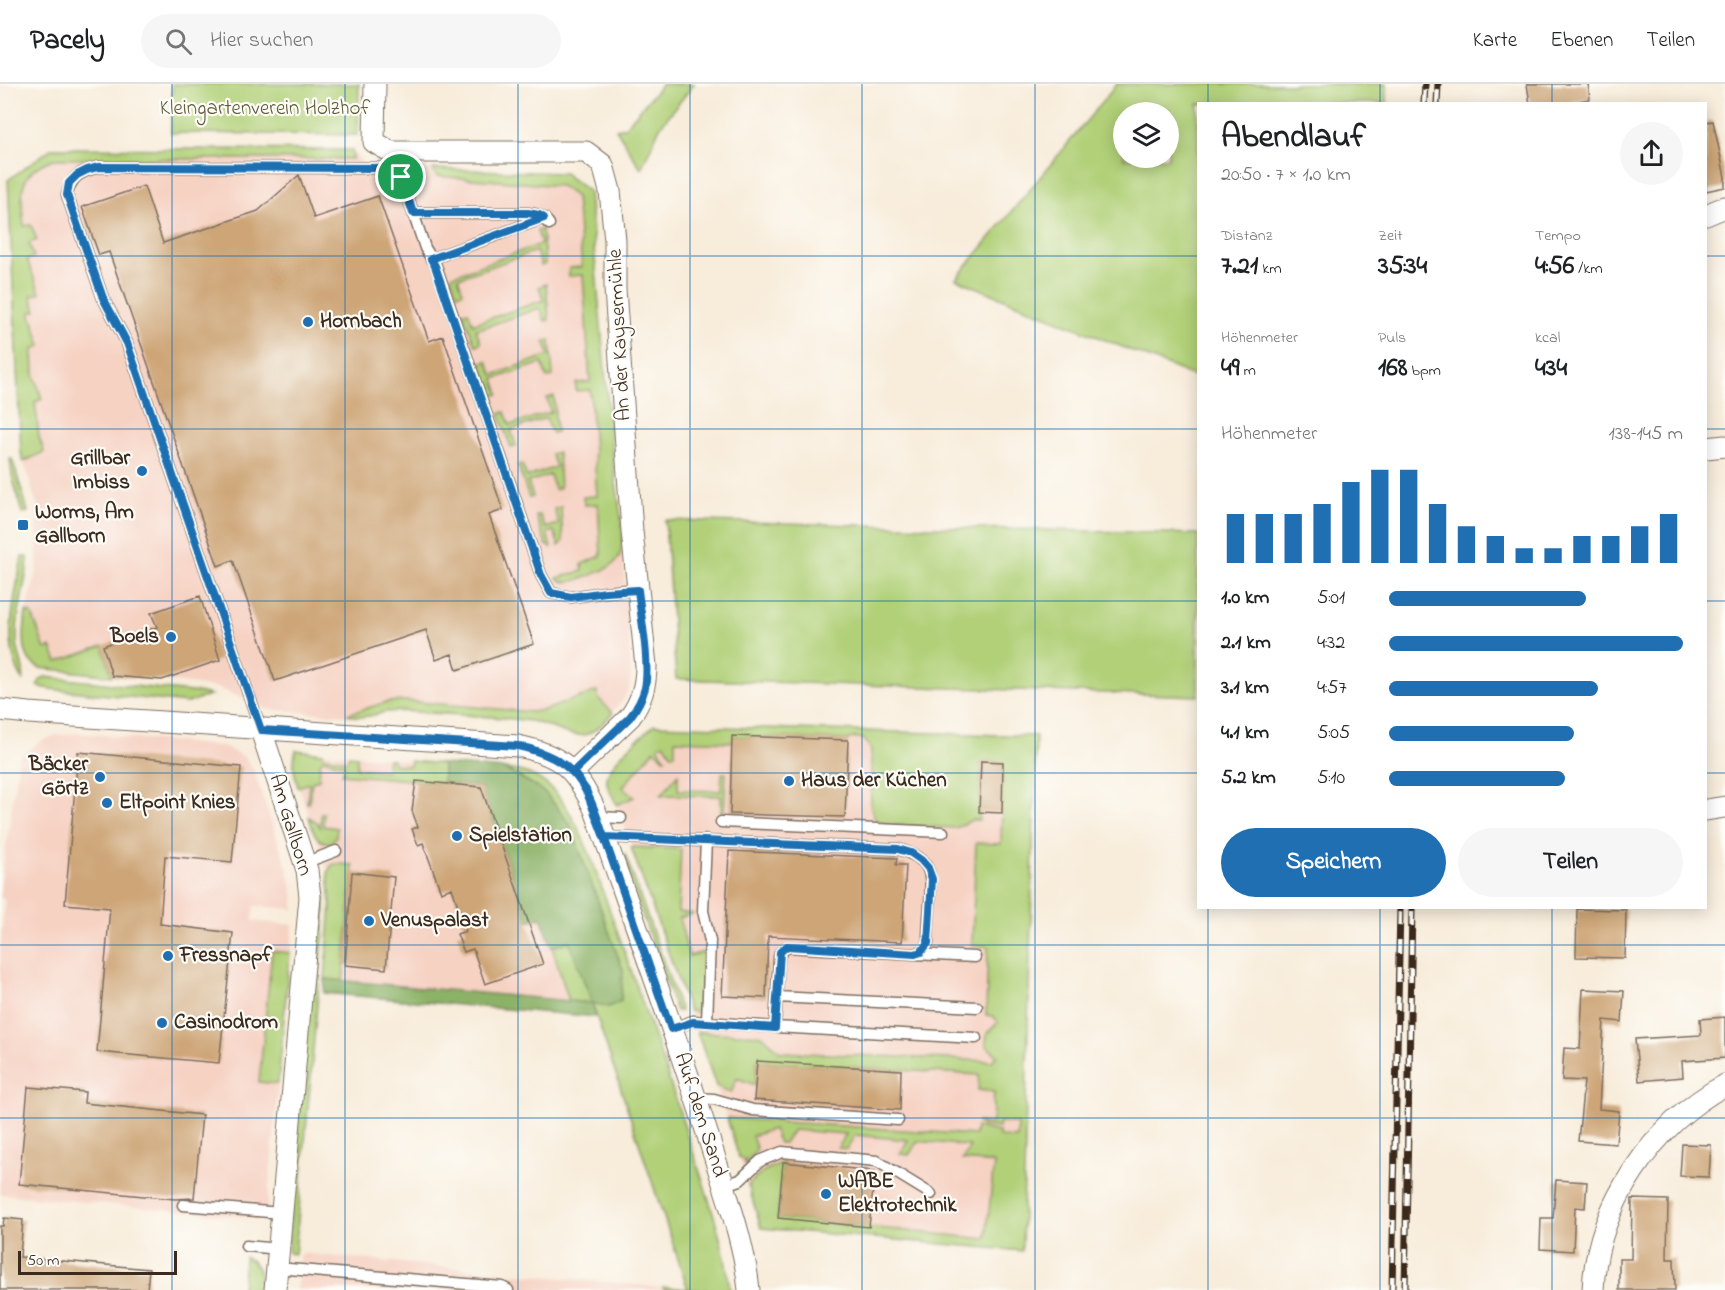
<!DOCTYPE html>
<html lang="de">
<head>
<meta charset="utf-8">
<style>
	body { margin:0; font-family:"Indie Flower",sans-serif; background:#f6f6f6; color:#202124; height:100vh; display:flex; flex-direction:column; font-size:22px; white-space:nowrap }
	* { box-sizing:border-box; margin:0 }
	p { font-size:20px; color:#757577 }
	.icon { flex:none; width:33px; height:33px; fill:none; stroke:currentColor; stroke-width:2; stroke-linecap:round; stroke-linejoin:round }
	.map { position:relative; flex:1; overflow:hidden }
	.panel { position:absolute; left:1197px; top:18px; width:510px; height:807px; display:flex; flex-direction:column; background:#fff; border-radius:0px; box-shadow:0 3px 15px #0003 }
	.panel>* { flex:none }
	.tools { position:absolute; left:1113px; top:18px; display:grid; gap:12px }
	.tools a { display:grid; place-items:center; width:66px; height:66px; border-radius:50%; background:#fff; box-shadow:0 3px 15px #0003; font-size:30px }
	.scale { position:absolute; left:18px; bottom:15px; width:159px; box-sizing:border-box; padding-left:6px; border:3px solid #3b2a1e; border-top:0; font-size:16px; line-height:21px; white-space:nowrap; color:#3b2a1e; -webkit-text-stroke:4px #fdfcf7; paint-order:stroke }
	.pin { position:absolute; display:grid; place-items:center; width:51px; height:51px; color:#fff; margin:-26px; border:3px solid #fff; border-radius:50%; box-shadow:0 2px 6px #0007 }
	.round { display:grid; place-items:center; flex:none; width:63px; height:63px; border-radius:32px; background:#f6f6f6 }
	.headline { display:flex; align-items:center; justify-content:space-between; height:102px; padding:0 24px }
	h1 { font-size:33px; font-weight:700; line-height:45px }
	.figures { display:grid; grid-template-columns:repeat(3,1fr); gap:9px; height:102px; padding:6px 24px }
	.figures div { display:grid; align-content:center }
	.figures b { font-size:26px; font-weight:700 }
	.figures small { font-size:16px; font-weight:400 }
	.figures p { font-size:16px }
	.chart { height:168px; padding:12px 24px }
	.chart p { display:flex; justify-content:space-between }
	.chart svg { width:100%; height:108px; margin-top:6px; stroke:#1f6fb2; stroke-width:6 }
	.action { display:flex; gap:12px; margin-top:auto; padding:12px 24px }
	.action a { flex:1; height:69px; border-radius:36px; background:#1f6fb2; color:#fff; font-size:24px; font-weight:700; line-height:69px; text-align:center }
	.action a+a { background:#f6f6f6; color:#202124 }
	ul { padding:0 24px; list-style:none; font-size:20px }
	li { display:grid; grid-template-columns:96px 72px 1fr; align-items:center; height:45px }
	li i { height:15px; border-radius:8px; background:#1f6fb2 }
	header { display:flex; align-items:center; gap:36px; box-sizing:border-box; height:84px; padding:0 30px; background:#fff; border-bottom:2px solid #e0e0e0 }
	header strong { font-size:28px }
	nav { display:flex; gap:33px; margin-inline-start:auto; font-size:21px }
	.search { width:420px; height:54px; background:#f6f6f6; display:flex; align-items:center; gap:15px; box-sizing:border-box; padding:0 21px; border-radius:33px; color:#757577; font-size:22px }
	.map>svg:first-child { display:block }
</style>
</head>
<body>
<header>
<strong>Pacely</strong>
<div class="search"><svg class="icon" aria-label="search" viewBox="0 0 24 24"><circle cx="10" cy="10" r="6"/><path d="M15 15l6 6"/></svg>Hier suchen</div>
<nav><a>Karte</a><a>Ebenen</a><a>Teilen</a></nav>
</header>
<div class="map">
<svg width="1725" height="1206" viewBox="0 0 1725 1206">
	<rect width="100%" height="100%" fill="#fdfcf7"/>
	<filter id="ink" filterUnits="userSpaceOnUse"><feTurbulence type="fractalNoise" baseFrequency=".0167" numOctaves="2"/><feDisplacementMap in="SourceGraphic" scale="12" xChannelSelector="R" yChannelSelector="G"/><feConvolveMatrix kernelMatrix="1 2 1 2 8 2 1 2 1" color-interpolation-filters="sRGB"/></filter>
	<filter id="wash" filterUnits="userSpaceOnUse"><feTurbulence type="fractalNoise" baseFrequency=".008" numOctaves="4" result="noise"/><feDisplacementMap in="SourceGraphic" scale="24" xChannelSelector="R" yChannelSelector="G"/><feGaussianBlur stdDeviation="1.35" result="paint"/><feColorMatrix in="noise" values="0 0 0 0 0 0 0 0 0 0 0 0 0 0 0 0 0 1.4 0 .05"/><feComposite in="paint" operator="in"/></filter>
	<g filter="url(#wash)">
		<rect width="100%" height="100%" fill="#f8ecda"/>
		<path fill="#f6d2c3" d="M52 64 352 66 363 80 433 85 564 89 589 108 614 389 622 446 631 591 629 604 624 615 599 642 592 649 576 651 531 637 405 627 389 628 367 633 266 625 218 604 162 596 220 576 200 512 152 529 157 543 103 562 112 592 40 585 29 578 26 569 25 544 26 528 37 486V421L21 369 8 96Z
			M654 641 1036 652 1022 1167 761 1144 728 1037 617 721 606 698 614 680Z
			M78 649 222 662 244 673 253 686 257 696 288 786 294 813V825L254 822 253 837 293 841 266 1135 0 1110V865L5 815 0 813V804L19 673 41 657 53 652Z
			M296 666 504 685 592 919 325 895 331 821 330 802 328 788 295 691 294 680Z
			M300 1169 688 1206H297Z"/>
		<path fill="#b1d078" stroke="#767d4b" stroke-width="1.5" fill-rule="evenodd" d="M172 0H359L358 51 171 49Z
			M662 0H694L660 43 641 85 616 45 625 43Z
			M1117 0H1387V19L1198 20V294L956 195ZM1168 28V74H1124V28Z
			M52 64 352 66 353 75H54C16 88 21 109 24 142L31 141 37 156 29 159 34 173 27 176 40 209 31 212 36 227 30 228 41 262 33 265 34 291 42 315 35 318 39 353 44 368 23 378 21 369 8 96Z
			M433 85 564 89 589 108C597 197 605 287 613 376 615 401 626 444 621 467 618 483 599 488 586 493 577 496 564 502 557 494L583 487 582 480 601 472 598 420 584 421 583 413 597 412 590 306 576 307V299L590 298 583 191 569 192V184L582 183 576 113 561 102 436 92Z
			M542 145 545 180 541 182 536 167 458 194 463 208 457 210 451 192 541 160 537 147Z
			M546 200 549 236 545 237 540 224 476 246 481 259 475 261 463 228 468 227 473 240 544 216 539 203Z
			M550 256 553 292 547 294 542 279 494 295 499 310 493 312 481 279 487 277 493 291 549 271 544 257Z
			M554 312 556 348 552 349 546 334 511 346 516 362 511 363 499 330 505 328 510 341 551 328 547 314Z
			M558 368 560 404 555 406 550 391 528 398 533 413 529 414 518 381 522 380 527 393 556 383 551 370Z
			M10 375H12L14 381 28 428 22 429 12 391Z
			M561 423 563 458 559 462 554 447 547 449 551 464 546 461 536 432 540 431 545 444 559 440 554 425Z
			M665 436 1198 450V612L676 595Z
			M22 473H28C27 502 15 528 17 559 18 570 26 588 23 596 0 560 16 512 22 473Z
			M26 528 32 530 45 565 51 563 57 578 103 562 112 592 40 584C19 576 24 547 26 528Z
			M45 593 201 609 211 611 188 619 50 605 37 602 41 595Z
			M597 607 598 614 613 629C604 637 596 649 584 651 566 653 548 640 530 637 489 631 447 631 405 627 399 628 392 627 386 628 373 631 360 636 348 630L387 618 406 617 532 628 548 625Z
			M654 641 1036 652 1022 1167 761 1144 748 1101 764 1087 783 1078 778 1134 986 1155 994 1079 962 1076 970 1062 918 1057 909 1071 900 1070 908 1056 855 1051 847 1065 838 1064 846 1050 793 1046 784 1059H779L773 1045 752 1052 757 1066 745 1079 743 1074H739L727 1034 975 1051 976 1043 999 1048V1053L1017 1054 1018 1040 1000 1038 999 1044 985 1042 976 1038 992 1039 994 1008 978 1006 979 991 757 977 755 1001 737 994 731 1009 716 1002 697 948 762 951 781 968 992 977 997 972 986 961 987 949 998 938 993 932 986 931 988 862H972L976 759 1001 760 1003 678 981 677 979 736H972L956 744 887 741 875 735 871 724V665C865 655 859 650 848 656L733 652 732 658 675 656V670L672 671 664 659 658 663 666 675 654 666 623 703 634 713 617 721C614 714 608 706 607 699 603 682 642 652 654 641Z
			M296 666 323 669V672L347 677 349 671 357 672V684L386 687 388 675H393V680L410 682 411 677 443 680V699L342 690 345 681 323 675 320 679 319 695 312 698 309 719H307L309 699 298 703C294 690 292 679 296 666Z
			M504 685C555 687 572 730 590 771 623 863 656 955 686 1047 703 1099 724 1152 730 1206H664L663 1203 688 1205 592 919 569 917 552 863 569 857 570 740 546 710 532 700Z
			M722 689H726L724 729H721V712L661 711 678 690V706L721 707Z
			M321 729H324L323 742 337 744 336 753 330 759C314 758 313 746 309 733L317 738 320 743Z
			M631 763 681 765 678 828 694 830 679 834 689 872 704 868 701 928 689 927Z
			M625 770 681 927H676L622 773Z
			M336 780 353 781 343 897 325 895 331 821 328 788 332 781Z
			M322 791 325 811V831L295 1170 288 1169 317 792Z
			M272 867 290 869 278 1000 259 998Z
			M245 1173C260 1180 261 1190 260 1206H242Z"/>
		<path fill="#8cb268" stroke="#646e43" stroke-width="1.5" d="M443 680 504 685 532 700 546 710 570 740 623 886 621 917 609 923 592 919 596 933 324 909 325 895 592 919 569 857 552 863 541 833 528 837 481 703 443 699Z"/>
		<g id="blocks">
			<path fill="#cda577" d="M1527 0H1588L1590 15 1562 20H1530Z
				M1713 37 1725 93V103L1706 107V38Z
				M299 91 314 134 378 112 429 257 443 252 503 426 489 431 534 560 457 586 452 570 436 576 426 546 275 597 233 476 218 482 109 168 99 171 82 123 144 102 163 159 258 127Z
				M200 512 220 576 162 596 112 592 103 562 157 543 151 529Z
				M732 652 848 656 845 733 730 730Z
				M78 668 241 683 232 778 165 772 160 840 233 849 219 979 97 968 110 824 65 820Z
				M981 677 1003 678 1002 729 979 728Z
				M416 697 481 703 543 880 485 900 473 865 464 868 457 850 466 847 452 804 441 808 423 759 418 761 412 745 418 743 412 727Z
				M729 767 897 774 896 781H906L902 858 768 852 766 914 722 912Z
				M352 788 394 793 386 885 345 881Z
				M1577 825 1626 826 1625 874 1576 873Z
				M1583 905 1624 907 1622 938 1604 936 1599 1025 1619 1027 1616 1060 1578 1057 1584 997 1562 996 1564 964 1580 965Z
				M1725 933V974L1682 977 1683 993 1639 997 1635 955 1701 951 1700 935Z
				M757 977 901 986 900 1026 754 1016Z
				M28 1003 85 1008 84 1019 202 1031 194 1114 175 1115 19 1100Z
				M1682 1060 1711 1061 1709 1093 1680 1092Z
				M783 1078 875 1087 869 1143 778 1134Z
				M1556 1096 1587 1098 1585 1124 1575 1123 1573 1167 1540 1165 1541 1134H1553Z
				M1632 1115 1668 1116 1667 1175H1674L1675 1206H1619V1175H1631Z
				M4 1134 23 1136 20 1173 149 1185 147 1206H0V1142H3Z"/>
		</g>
	</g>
	<g filter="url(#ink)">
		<use href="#blocks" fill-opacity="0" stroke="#7d6e60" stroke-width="1.5"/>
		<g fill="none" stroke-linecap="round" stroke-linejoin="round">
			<defs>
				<path id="service" d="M413 129H528C537 130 543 132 549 140
					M431 175 544 134
					M261 646 127 259 103 214 67 111C71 92 80 88 98 83L383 84 397 88 401 93 425 164 436 182 541 491 551 509 571 513 606 508 638 505
					M597 733 621 734
					M721 738 943 748
					M604 753 898 765C932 775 932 788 930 820 929 833 928 846 928 859 925 866 922 868 915 870L787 863 780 869 779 873 775 943
					M706 756 703 827 710 857 707 938
					M304 779 336 767
					M915 870 975 873
					M777 913 977 923
					M671 945 693 937 775 943 976 954
					M695 1014 714 1015 753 1026 898 1036
					M723 1102 740 1096 760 1077 782 1068 877 1077 931 1110
					M183 1121 282 1129
					M246 1162 279 1165
					M277 1184 502 1203 508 1206"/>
				<path id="minor" d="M375 0 374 58 391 68H586L603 81 610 107 615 156V205L632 447 646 582C646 601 642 617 630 633L573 688
					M1706 131 1725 123
					M1706 364 1725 362
					M0 626 29 629 518 662C562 671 576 685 595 726 633 834 673 943 708 1052 723 1102 744 1154 749 1206
					M261 646 307 786 310 813 275 1206
					M1706 726 1725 723
					M1593 1206C1596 1123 1653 1040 1725 1001"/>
			</defs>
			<use href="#service" stroke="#7d6e60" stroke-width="13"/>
			<use href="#minor" stroke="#7d6e60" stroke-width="23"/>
			<use href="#service" stroke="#fff" stroke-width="10"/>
			<use href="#minor" stroke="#fff" stroke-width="21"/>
			<defs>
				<path id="rail" d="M1424 20 1425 0
					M1437 20 1438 0
					M1392 1206 1400 824
					M1405 1206 1412 824"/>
			</defs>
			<use href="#rail" stroke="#3b2a1e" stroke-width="7"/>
			<use href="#rail" stroke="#fdfcf7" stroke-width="4.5" stroke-dasharray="14" stroke-linecap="butt"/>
		</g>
	</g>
	<g fill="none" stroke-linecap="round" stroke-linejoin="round" filter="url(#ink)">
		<defs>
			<path id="route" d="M401 93 397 88 383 84 98 83 87 86 77 91 69 99 67 111 103 214 127 259 261 646 518 662C576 675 586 699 604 753L671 945 693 938 775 944 780 868 787 862 915 870 921 868 928 859 932 795 928 784 921 776 911 769 898 765 604 753 586 706 573 688 630 633C637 624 642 615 645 604 650 578 641 533 638 506L606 508 571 513 551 509 541 491 435 182 431 175 544 134 539 131 528 129H413L401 93"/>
		</defs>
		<use href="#route" stroke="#fff" stroke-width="12"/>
		<use href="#route" stroke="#1f6fb2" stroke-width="8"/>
	</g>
	<path fill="none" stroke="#1f6fb2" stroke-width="1.5" stroke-opacity="0.55" d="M172 0V1206M345 0V1206M518 0V1206M690 0V1206M862 0V1206M1035 0V1206M1208 0V20M1380 0V20M1552 0V20M0 172H1198M1706 172H1725M0 345H1198M1706 345H1725M0 517H1198M1706 517H1725M0 689H1198M1706 689H1725M1208 824V1206M1380 824V1206M1552 824V1206M0 861H1725M0 1034H1725"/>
	<g fill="#1f6fb2" stroke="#fdfcf7" stroke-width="2">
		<circle cx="308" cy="238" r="6"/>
		<circle cx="142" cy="387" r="6"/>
		<rect x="17" y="435" width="12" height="12" rx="3"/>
		<circle cx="171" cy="553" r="6"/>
		<circle cx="100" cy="693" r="6"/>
		<circle cx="789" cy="697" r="6"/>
		<circle cx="107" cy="719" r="6"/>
		<circle cx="457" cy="752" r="6"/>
		<circle cx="369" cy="837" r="6"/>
		<circle cx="168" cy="872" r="6"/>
		<circle cx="162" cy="939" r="6"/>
		<circle cx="826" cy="1110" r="6"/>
	</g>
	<g text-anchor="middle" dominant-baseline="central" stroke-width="4.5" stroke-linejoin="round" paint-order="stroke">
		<g font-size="21" fill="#5e5c39" stroke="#fdfcf7">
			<text x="265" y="25">Kleingartenverein Holzhof</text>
		</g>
		<g font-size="21" font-weight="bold" fill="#3b2a1e" stroke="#fdfcf7" text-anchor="start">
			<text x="320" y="238">Hornbach</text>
			<text x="130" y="375" text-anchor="end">Grillbar<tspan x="130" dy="24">Imbiss</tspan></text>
			<text x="35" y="429">Worms, Am<tspan x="35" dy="24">Gallborn</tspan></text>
			<text x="159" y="553" text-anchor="end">Boels</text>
			<text x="88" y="681" text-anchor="end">Bäcker<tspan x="88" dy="24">Görtz</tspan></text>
			<text x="801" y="697">Haus der Küchen</text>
			<text x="119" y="719">Eltpoint Knies</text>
			<text x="469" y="752">Spielstation</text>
			<text x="381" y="837">Venuspalast</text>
			<text x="180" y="872">Fressnapf</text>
			<text x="174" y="939">Casinodrom</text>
			<text x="838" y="1098">WABE<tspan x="838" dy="24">Elektrotechnik</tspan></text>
		</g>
		<g font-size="21" fill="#3b2a1e" stroke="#fdfcf7">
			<text transform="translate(620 251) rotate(-93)">An der Kaysermühle</text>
			<text transform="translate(290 741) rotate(73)">Am Gallborn</text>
			<text transform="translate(700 1031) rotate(72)">Auf dem Sand</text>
		</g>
	</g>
</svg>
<div class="tools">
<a><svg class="icon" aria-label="layers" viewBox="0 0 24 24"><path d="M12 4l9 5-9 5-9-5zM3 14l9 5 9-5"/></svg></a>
</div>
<div class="scale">50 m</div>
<div class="pin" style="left:401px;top:93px;background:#1e9e55"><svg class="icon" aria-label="arrive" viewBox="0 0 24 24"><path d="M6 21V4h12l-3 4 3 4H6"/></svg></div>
<section class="panel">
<div class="headline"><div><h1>Abendlauf</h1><p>20:50 · 7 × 1.0 km</p></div><a class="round"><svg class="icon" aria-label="share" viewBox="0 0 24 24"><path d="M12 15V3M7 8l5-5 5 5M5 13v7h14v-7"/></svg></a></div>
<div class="figures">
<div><p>Distanz</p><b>7.21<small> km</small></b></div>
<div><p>Zeit</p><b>35:34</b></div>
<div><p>Tempo</p><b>4:56<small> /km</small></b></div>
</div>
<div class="figures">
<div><p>Höhenmeter</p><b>49<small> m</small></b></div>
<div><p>Puls</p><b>168<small> bpm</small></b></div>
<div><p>kcal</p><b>434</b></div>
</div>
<div class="chart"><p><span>Höhenmeter</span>138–145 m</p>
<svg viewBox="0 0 160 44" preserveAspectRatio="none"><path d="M5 44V24M15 44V24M25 44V24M35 44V20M45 44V11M55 44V6M65 44V6M75 44V20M85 44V29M95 44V33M105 44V38M115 44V38M125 44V33M135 44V33M145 44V29M155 44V24"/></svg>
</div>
<ul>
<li><b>1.0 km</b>5:01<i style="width:67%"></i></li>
<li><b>2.1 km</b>4:32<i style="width:100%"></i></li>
<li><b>3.1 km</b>4:57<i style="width:71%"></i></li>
<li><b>4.1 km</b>5:05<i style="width:63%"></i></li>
<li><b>5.2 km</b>5:10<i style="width:60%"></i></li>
</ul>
<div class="action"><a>Speichern</a><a>Teilen</a></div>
</section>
</div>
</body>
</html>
